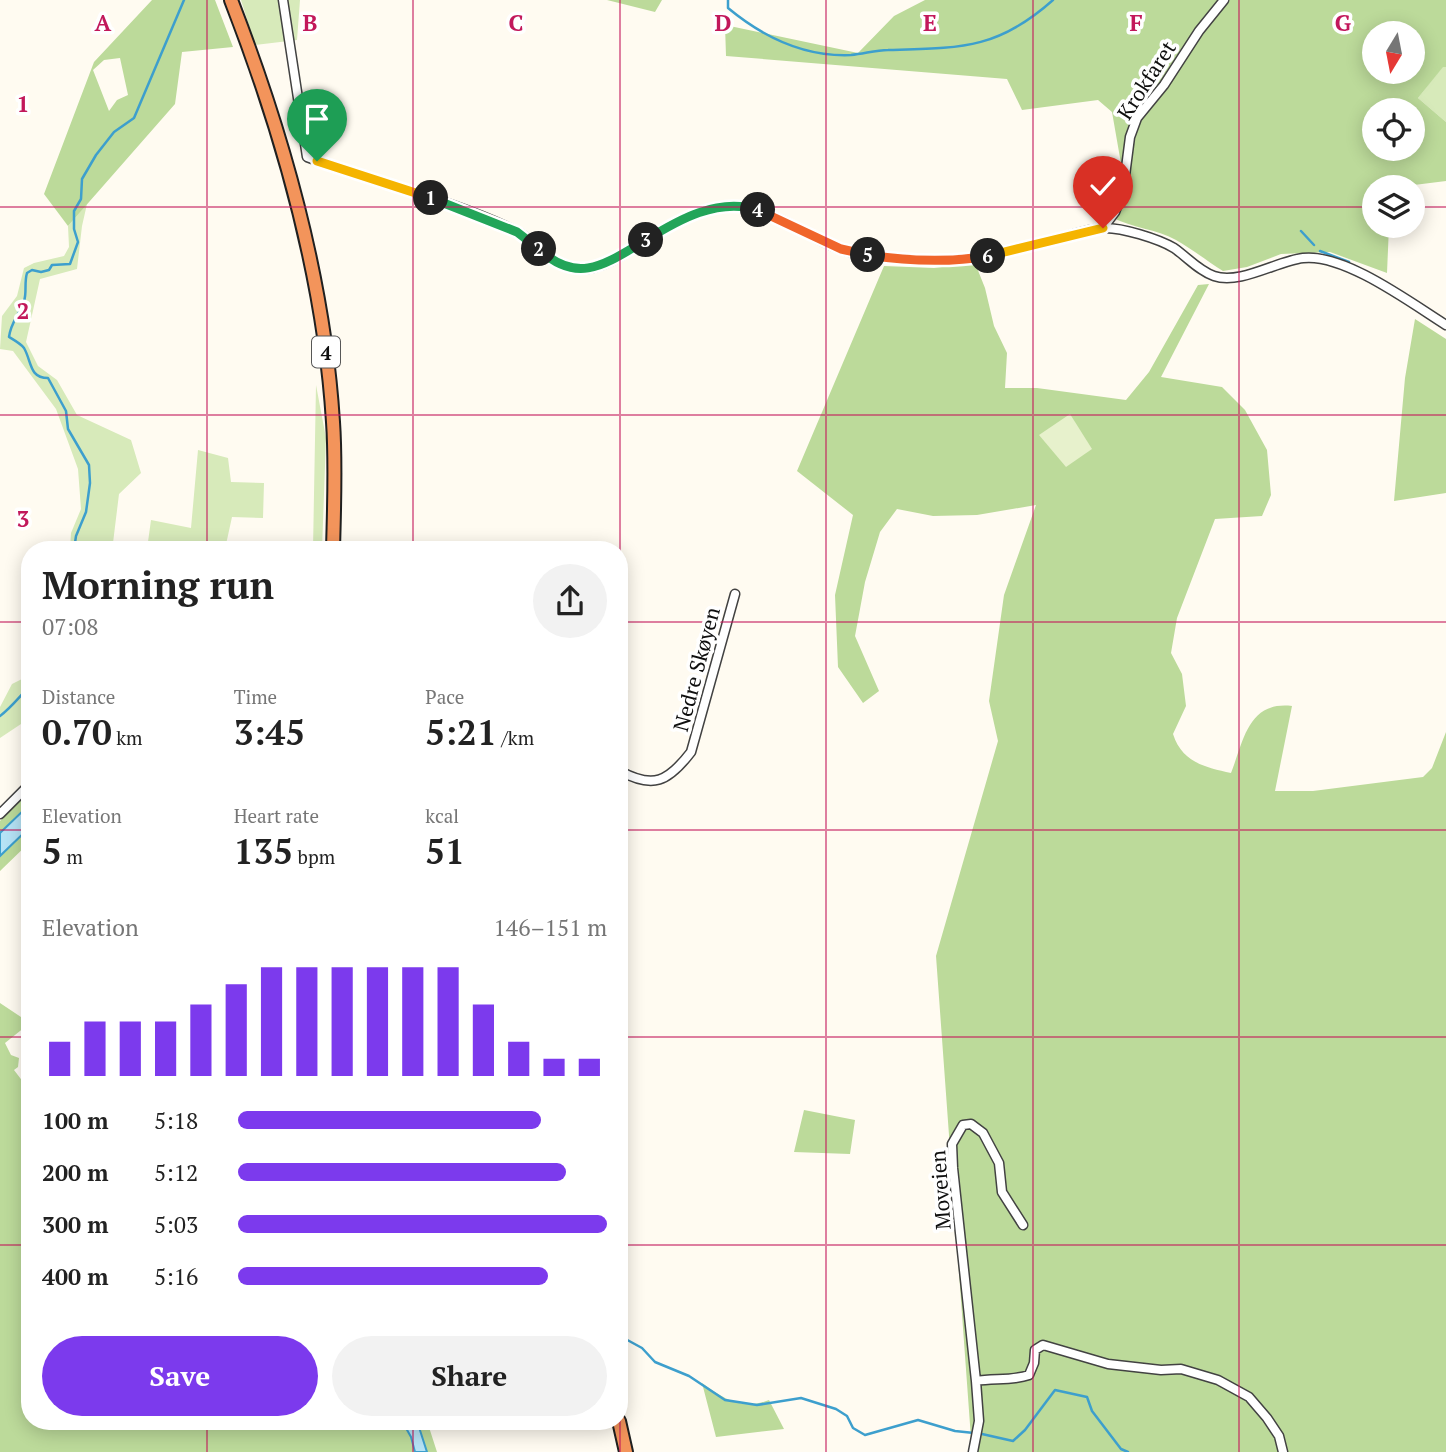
<!DOCTYPE html>
<html lang="en">
<head>
<meta charset="utf-8">
<style>
	body { margin:0; font-family:"PT Serif",serif; background:#f2f2f2; color:#222; height:100vh; display:flex; flex-direction:column; font-size:26px; white-space:nowrap }
	* { box-sizing:border-box; margin:0 }
	p { font-size:23px; color:#767676 }
	.icon { flex:none; width:38px; height:38px; fill:none; stroke:currentColor; stroke-width:2; stroke-linecap:round; stroke-linejoin:round }
	.map { position:relative; flex:1; overflow:hidden }
	.drawer { position:absolute; left:21px; top:541px; width:607px; height:889px; display:flex; flex-direction:column; background:#fff; border-radius:28px; box-shadow:0 4px 18px #0003 }
	.drawer>* { flex:none }
	.needle { width:46px; rotate:190deg }
	.fabs { position:absolute; left:1362px; top:21px; display:grid; gap:14px }
	.fabs a { display:grid; place-items:center; width:63px; height:63px; border-radius:50%; background:#fff; box-shadow:0 4px 18px #0003; font-size:35px }
	.pin { position:absolute; display:grid; place-items:center; width:60px; height:60px; color:#fff; margin:-72px -30px; border-radius:50% 50% 50% 0; rotate:-45deg; box-shadow:0 0 7px #0007 }
	.pin .icon { rotate:45deg }
	.km { position:absolute; width:35px; height:35px; margin:-18px; border-radius:50%; background:#222; color:#fff; font-size:19px; line-height:35px; text-align:center }
	.round { display:grid; place-items:center; flex:none; width:74px; height:74px; border-radius:37px; background:#f2f2f2 }
	.overview { display:flex; align-items:center; justify-content:space-between; height:119px; padding:0 21px }
	h1 { font-size:38px; font-weight:600; line-height:52px }
	.stats { display:grid; grid-template-columns:repeat(3,1fr); gap:10px; height:119px; padding:7px 21px }
	.stats div { display:grid; align-content:center }
	.stats b { font-size:35px; font-weight:600 }
	.stats small { font-size:19px; font-weight:400 }
	.stats p { font-size:19px }
	.chart { height:196px; padding:14px 21px }
	.chart p { display:flex; justify-content:space-between }
	.chart svg { width:100%; height:126px; margin-top:7px; stroke:#7c3aed; stroke-width:6 }
	.primary-button { display:flex; gap:14px; margin-top:auto; padding:14px 21px }
	.primary-button a { flex:1; height:80px; border-radius:42px; background:#7c3aed; color:#fff; font-size:28px; font-weight:600; line-height:80px; text-align:center }
	.primary-button a+a { background:#f2f2f2; color:#222 }
	ul { padding:0 21px; list-style:none; font-size:23px }
	li { display:grid; grid-template-columns:112px 84px 1fr; align-items:center; height:52px }
	li i { height:18px; border-radius:9px; background:#7c3aed }
	.map>svg:first-child { display:block }
</style>
</head>
<body>
<div class="map">
<svg width="1446" height="1452" viewBox="0 0 1446 1452">
	<rect width="100%" height="100%" fill="#fffbf1"/>
	<path fill="#d7eaba" d="M241 0H300L297 40 255 45Z
		M1443 66 1446 67V122L1418 98Z
		M87 204 82 226 77 269 40 279 26 342 38 366 57 380 77 415 131 440 141 473 119 494 113 543 142 549H70L71 533 81 509 78 469 56 409 13 351 0 349 2 316 17 296 24 268 34 263 64 256 69 247 68 226Z
		M316 385 326 438 322 550 313 549Z
		M198 450 228 458 231 482 264 483 263 518 232 517 225 549H147L151 520 191 528Z
		M30 675V718L0 738V707L12 684Z"/>
	<path fill="#bcda9a" fill-rule="evenodd" d="M152 0H215L233 47 182 52 175 104 68 226 44 194 94 62ZM120 58 128 95 117 100 109 111 93 70 104 60Z
		M607 0H662L655 12Z
		M925 0H1446V67H1443L1418 98 1446 122V181L1398 187H1374V226H1389L1387 273 1330 252 1281 254 1247 267 1223 271C1207 261 1192 249 1176 240 1156 229 1133 228 1113 218L1123 175 1112 112 1098 100 1022 110 1007 79 726 56 725 25 858 53 894 16ZM1374 33H1412V72H1374ZM1374 110H1412V149H1374Z
		M975 263 985 288 994 326 1007 353 1005 388H1037L1126 400 1149 372 1198 285 1209 284 1161 377 1222 387 1245 410 1267 450 1271 495 1262 516 1215 519 1177 618 1171 653 1182 674 1186 706 1173 734C1182 762 1204 767 1231 773 1244 740 1248 701 1292 706L1275 791H1313L1423 777 1432 768 1446 732V1452H972L936 956 998 741 989 701 1004 595 1036 505 977 515 933 516 897 509 880 532 865 582 855 636 879 691 863 703 838 667 835 595 853 515 797 471 884 266 934 268Z
		M1415 319 1446 339V493L1394 501 1405 378Z
		M30 791V842L0 871V821Z
		M0 1003 30 1023 5 1043 11 1055 19 1058 18 1067 14 1070 30 1091V1421H427L437 1452H0Z
		M804 1110 855 1120 850 1154 794 1152Z
		M702 1383C724 1399 742 1411 769 1400L784 1429 716 1437Z"/>
	<path fill="#e7f1cc" d="M1070 414 1092 449 1066 467 1039 435Z"/>
	<path fill="#b6e3f6" stroke="#3d9fcd" stroke-width="2" d="M30 804V827L0 856V833Z
		M402 1421H417L427 1452H415L411 1437Z"/>
	<g fill="none" stroke-linecap="round" stroke-linejoin="round">
		<path stroke="#3d9fcd" stroke-width="2.5" d="M728 0V8C763 37 804 57 851 55 864 54 875 50 888 50 960 48 997 50 1053 0
			M1301 231 1314 245
			M1320 251 1349 262
			M78 550 75 543 76 536 86 512 90 483 89 465 68 429 66 411 48 378C29 378 32 362 24 348 21 344 14 340 9 337 11 321 19 316 24 301 27 293 24 283 27 273L32 270 41 272 49 270 52 265 70 264 78 242 74 229V211L81 199 82 179 96 155 114 132 134 118 184 0
			M0 716C11 708 20 696 30 686
			M620 1336 642 1348 655 1362 689 1376 725 1400 757 1405 801 1398 836 1409 847 1416 853 1428 865 1435 918 1420 955 1431 974 1433
			M982 1434 1013 1441 1025 1430 1055 1390 1087 1397 1092 1411 1121 1449 1128 1452"/>
		<defs>
			<path id="minor" d="M283 0 307 157C376 183 450 199 516 231 538 242 551 267 578 269 608 272 645 238 671 225 687 216 705 209 723 207 766 203 800 233 837 248 856 255 878 257 898 259 950 265 999 254 1050 241 1067 237 1086 229 1103 228 1121 227 1159 239 1174 248 1187 257 1199 271 1214 276 1240 285 1277 261 1303 258 1344 253 1411 303 1446 325
				M1103 228 1115 212 1123 191 1130 137 1137 118 1164 85 1199 31 1224 0
				M620 771C653 789 668 782 691 752L735 594
				M0 814 30 784
				M976 1381C994 1378 1012 1381 1029 1375L1034 1363 1035 1350 1043 1345 1108 1364 1161 1370 1181 1369 1218 1380 1249 1397 1267 1418 1279 1436 1283 1452
				M973 1452 979 1421 976 1381 953 1168 952 1144 963 1125 971 1124 983 1133 999 1163 1002 1192 1023 1225"/>
			<path id="highway" d="M231 0C283 134 324 278 333 422 336 464 334 507 333 550
				M619 1421 626 1452"/>
		</defs>
		<use href="#minor" stroke="#424242" stroke-width="11"/>
		<use href="#highway" stroke="#202020" stroke-width="16"/>
		<use href="#minor" stroke="#fff" stroke-width="8"/>
		<use href="#highway" stroke="#f3945b" stroke-width="12"/>
	</g>
	<g fill="none" stroke-linecap="round" stroke-linejoin="round">
		<defs>
			<path id="split-1" d="M317 161 431 198"/>
			<path id="split-2" d="M431 198 517 232 539 249"/>
			<path id="split-3" d="M539 249C578 286 607 263 646 240"/>
			<path id="split-4" d="M646 240C678 220 718 197 758 210"/>
			<path id="split-5" d="M758 210 841 249 868 255"/>
			<path id="split-6" d="M868 255C908 261 948 263 988 256"/>
			<path id="split-7" d="M988 256 1103 228"/>
		</defs>
		<use href="#split-1" stroke="#fff" stroke-width="14"/>
		<use href="#split-2" stroke="#fff" stroke-width="14"/>
		<use href="#split-3" stroke="#fff" stroke-width="14"/>
		<use href="#split-4" stroke="#fff" stroke-width="14"/>
		<use href="#split-5" stroke="#fff" stroke-width="14"/>
		<use href="#split-6" stroke="#fff" stroke-width="14"/>
		<use href="#split-7" stroke="#fff" stroke-width="14"/>
		<use href="#split-1" stroke="#f5b400" stroke-width="9"/>
		<use href="#split-2" stroke="#22a559" stroke-width="9"/>
		<use href="#split-3" stroke="#22a559" stroke-width="9"/>
		<use href="#split-4" stroke="#22a559" stroke-width="9"/>
		<use href="#split-5" stroke="#f0652b" stroke-width="9"/>
		<use href="#split-6" stroke="#f0652b" stroke-width="9"/>
		<use href="#split-7" stroke="#f5b400" stroke-width="9"/>
	</g>
	<path fill="none" stroke="#c2185b" stroke-width="2" stroke-opacity="0.55" d="M207 0V550M413 0V550M620 0V1452M826 0V1452M1033 0V1452M1239 0V1452M0 207H1374M1412 207H1446M0 415H1446M0 622H30M620 622H1446M0 830H30M620 830H1446M0 1037H30M620 1037H1446M0 1245H30M620 1245H1446M207 1421V1452M413 1421V1452"/>
	<g text-anchor="middle" dominant-baseline="central" stroke-width="7" stroke-linejoin="round" paint-order="stroke">
		<rect fill="#fff" stroke="#575757" stroke-width="2" x="312" y="336.5" width="28" height="31" rx="5"/>
		<g font-size="19" font-weight="bold" fill="#0f0f0f">
			<text x="326" y="352">4</text>
		</g>
		<g font-size="21" fill="#0f0f0f" stroke="#fff">
			<text transform="translate(1146 80) rotate(-57)">Krokfaret</text>
			<text transform="translate(696 669) rotate(-75)">Nedre Skøyen</text>
			<text transform="translate(940 1190) rotate(-94)">Moveien</text>
		</g>
	</g>
	<g font-size="23" text-anchor="middle" font-weight="bold" fill="#c2185b" stroke="#fff" stroke-width="7" stroke-linejoin="round" paint-order="stroke">
		<text x="103" y="31">A</text>
		<text x="310" y="31">B</text>
		<text x="516" y="31">C</text>
		<text x="723" y="31">D</text>
		<text x="930" y="31">E</text>
		<text x="1136" y="31">F</text>
		<text x="1343" y="31">G</text>
		<text x="23" y="112">1</text>
		<text x="23" y="319">2</text>
		<text x="23" y="527">3</text>
	</g>
</svg>
<div class="fabs">
<a><svg class="needle" viewBox="-14 -14 28 28"><path d="M0-13l5 13h-10z" fill="#e53935"/><path d="M0 13l5-13h-10z" fill="#767676"/></svg></a>
<a><svg class="icon" aria-label="locate" viewBox="0 0 24 24"><circle cx="12" cy="12" r="6"/><path d="M12 2v4M12 18v4M2 12h4M18 12h4"/></svg></a>
<a><svg class="icon" aria-label="layers" viewBox="0 0 24 24"><path d="M12 4l9 5-9 5-9-5zM3 14l9 5 9-5"/></svg></a>
</div>
<div class="pin" style="left:317px;top:161px;background:#1e9e55"><svg class="icon" aria-label="arrive" viewBox="0 0 24 24"><path d="M6 21V4h12l-3 4 3 4H6"/></svg></div>
<div class="pin" style="left:1103px;top:228px;background:#d93025"><svg class="icon" aria-label="check" viewBox="0 0 24 24"><path d="M5 12l5 5 9-10"/></svg></div>
<b class="km" style="left:431px;top:198px">1</b>
<b class="km" style="left:539px;top:249px">2</b>
<b class="km" style="left:646px;top:240px">3</b>
<b class="km" style="left:758px;top:210px">4</b>
<b class="km" style="left:868px;top:255px">5</b>
<b class="km" style="left:988px;top:256px">6</b>
<section class="drawer">
<div class="overview"><div><h1>Morning run</h1><p>07:08</p></div><a class="round"><svg class="icon" aria-label="share" viewBox="0 0 24 24"><path d="M12 15V3M7 8l5-5 5 5M5 13v7h14v-7"/></svg></a></div>
<div class="stats">
<div><p>Distance</p><b>0.70<small> km</small></b></div>
<div><p>Time</p><b>3:45</b></div>
<div><p>Pace</p><b>5:21<small> /km</small></b></div>
</div>
<div class="stats">
<div><p>Elevation</p><b>5<small> m</small></b></div>
<div><p>Heart rate</p><b>135<small> bpm</small></b></div>
<div><p>kcal</p><b>51</b></div>
</div>
<div class="chart"><p><span>Elevation</span>146–151 m</p>
<svg viewBox="0 0 160 44" preserveAspectRatio="none"><path d="M5 44V32M15 44V25M25 44V25M35 44V25M45 44V19M55 44V12M65 44V6M75 44V6M85 44V6M95 44V6M105 44V6M115 44V6M125 44V19M135 44V32M145 44V38M155 44V38"/></svg>
</div>
<ul>
<li><b>100 m</b>5:18<i style="width:82%"></i></li>
<li><b>200 m</b>5:12<i style="width:89%"></i></li>
<li><b>300 m</b>5:03<i style="width:100%"></i></li>
<li><b>400 m</b>5:16<i style="width:84%"></i></li>
</ul>
<div class="primary-button"><a>Save</a><a>Share</a></div>
</section>
</div>
</body>
</html>
